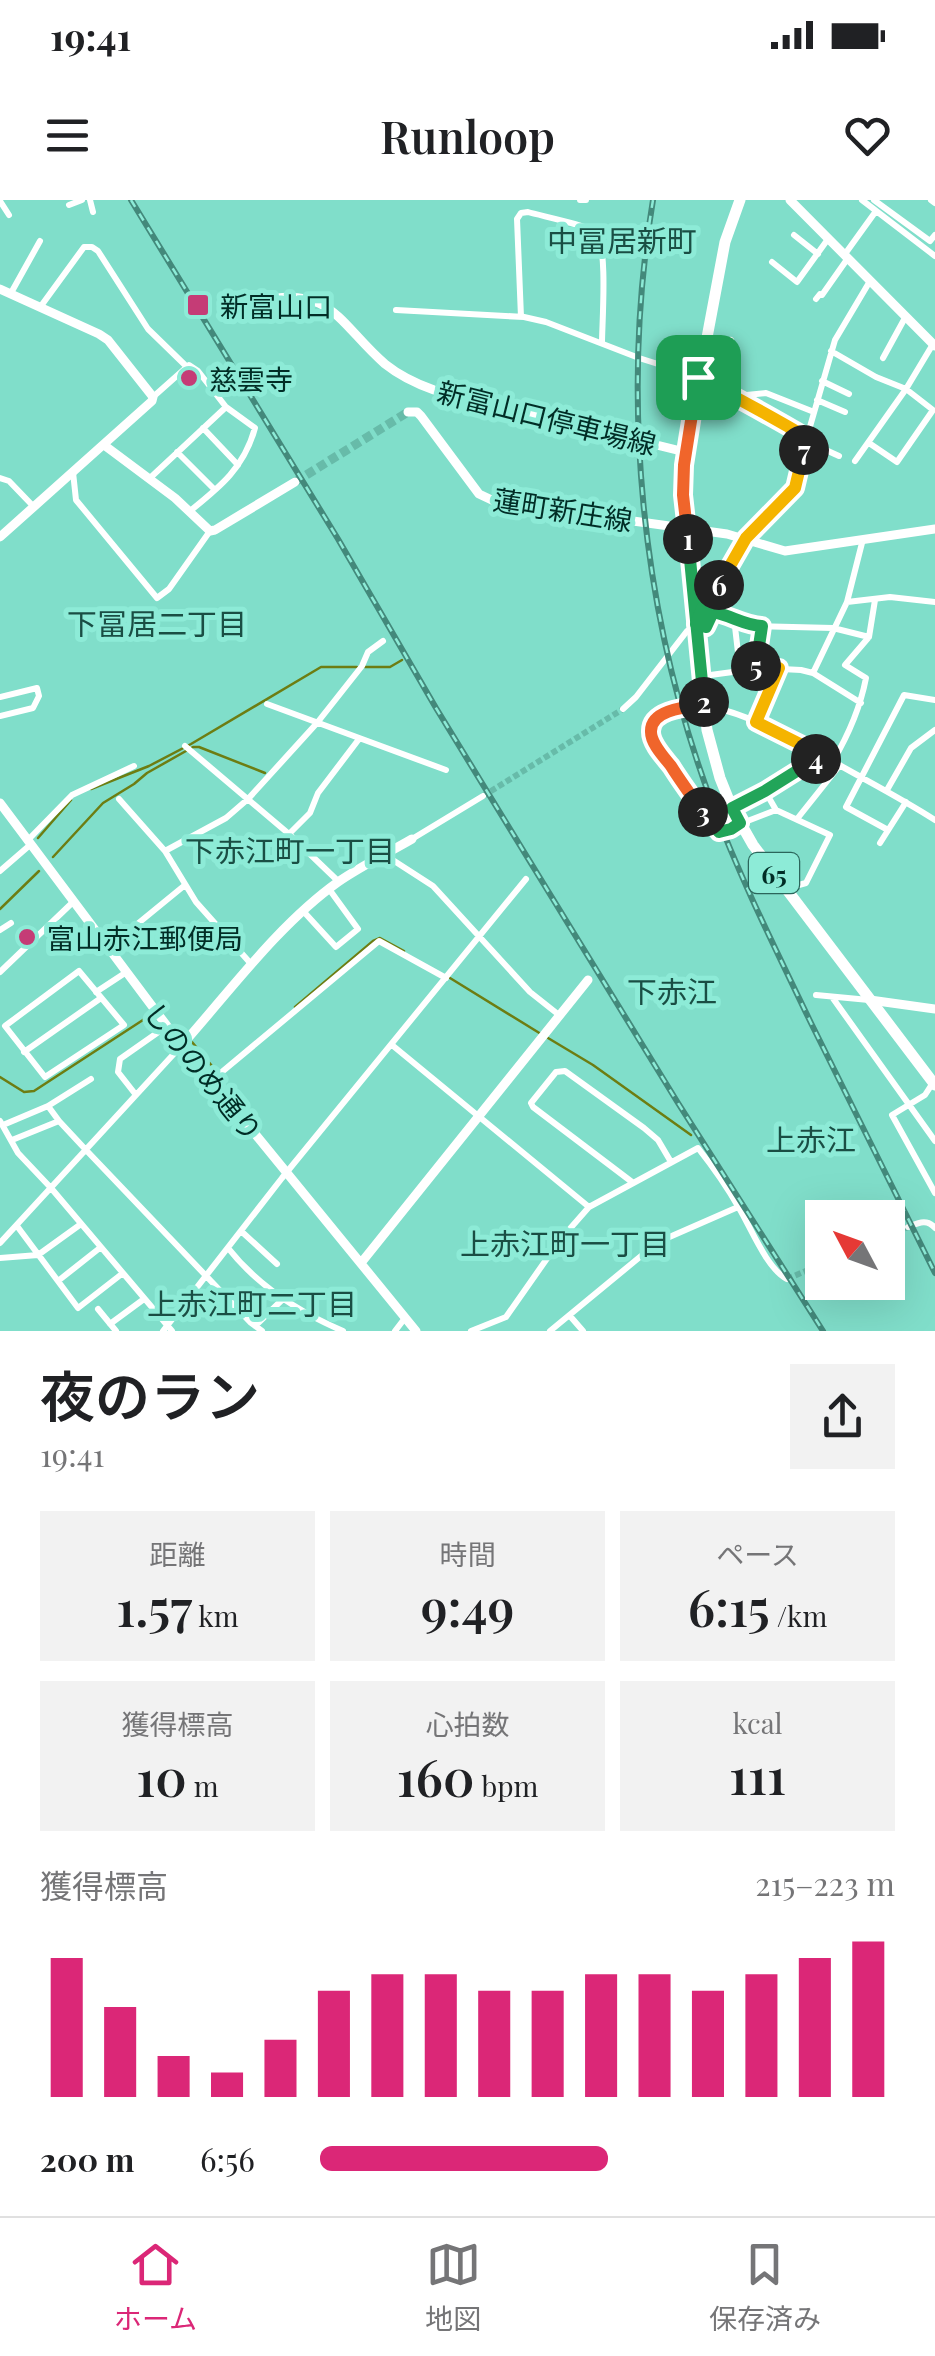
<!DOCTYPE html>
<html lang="ja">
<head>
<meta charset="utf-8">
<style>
	body { margin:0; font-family:"Playfair Display","Noto Sans JP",serif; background:#f2f2f2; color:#202124; height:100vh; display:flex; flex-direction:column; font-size:38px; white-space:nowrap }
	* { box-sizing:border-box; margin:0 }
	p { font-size:32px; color:#757577 }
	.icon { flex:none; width:55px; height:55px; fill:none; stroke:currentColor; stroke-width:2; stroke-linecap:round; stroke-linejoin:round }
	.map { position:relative; height:1131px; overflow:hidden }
	.drawer { display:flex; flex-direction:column; background:#fff; flex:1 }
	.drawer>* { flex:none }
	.needle { width:65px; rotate:311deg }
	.controls { position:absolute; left:805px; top:1000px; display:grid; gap:20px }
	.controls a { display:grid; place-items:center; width:100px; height:100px; border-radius:0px; background:#fff; box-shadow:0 10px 40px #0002; font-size:50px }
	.pin { position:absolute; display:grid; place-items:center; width:85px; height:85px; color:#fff; margin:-42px; border-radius:20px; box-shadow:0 5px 15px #0006 }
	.km { position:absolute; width:50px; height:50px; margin:-25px; border-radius:50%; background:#222; color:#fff; font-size:28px; line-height:50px; text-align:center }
	.round { display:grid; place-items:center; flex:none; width:105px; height:105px; border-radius:0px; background:#f2f2f2 }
	.summary { display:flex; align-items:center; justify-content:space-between; height:170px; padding:0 40px }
	h1 { font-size:55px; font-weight:600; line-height:75px }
	.stats { display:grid; grid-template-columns:repeat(3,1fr); gap:15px; height:170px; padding:10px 40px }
	.stats div { display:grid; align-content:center; border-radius:0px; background:#f2f2f2; text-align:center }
	.stats b { font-size:50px; font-weight:600 }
	.stats small { font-size:28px; font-weight:400 }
	.stats p { font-size:28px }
	.chart { height:280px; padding:20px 40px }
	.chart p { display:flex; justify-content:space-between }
	.chart svg { width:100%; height:180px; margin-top:10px; stroke:#db2777; stroke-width:6 }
	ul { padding:0 40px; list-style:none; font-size:32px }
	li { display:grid; grid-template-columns:160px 120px 1fr; align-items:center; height:75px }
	li i { height:25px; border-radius:12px; background:#db2777 }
	.status { display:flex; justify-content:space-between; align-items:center; height:70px; padding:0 50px; background:#fff; direction:ltr }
	.status svg { height:28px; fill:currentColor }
	header { display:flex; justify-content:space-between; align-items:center; height:130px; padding:0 40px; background:#fff; font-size:45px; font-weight:600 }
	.tab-bar { display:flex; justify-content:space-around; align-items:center; height:140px; border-top:2px solid #e0e0e0; background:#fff; font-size:28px; color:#757577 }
	.tab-bar a { display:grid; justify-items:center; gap:5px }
	.tab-bar .current { color:#db2777 }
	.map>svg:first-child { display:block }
</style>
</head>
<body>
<div class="status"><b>19:41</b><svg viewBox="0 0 49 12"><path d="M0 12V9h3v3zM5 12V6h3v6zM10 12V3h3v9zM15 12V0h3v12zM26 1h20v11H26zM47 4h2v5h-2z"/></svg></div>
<header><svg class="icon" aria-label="menu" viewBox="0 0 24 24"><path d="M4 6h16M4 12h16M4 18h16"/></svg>Runloop<svg class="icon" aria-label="heart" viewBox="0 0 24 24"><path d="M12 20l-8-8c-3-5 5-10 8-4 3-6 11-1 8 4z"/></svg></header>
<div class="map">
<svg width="935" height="1131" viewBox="0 0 935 1131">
	<rect width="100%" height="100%" fill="#80deca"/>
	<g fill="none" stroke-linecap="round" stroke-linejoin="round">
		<path stroke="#6d7d12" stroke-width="2.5" d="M365 467H390L402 460
			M91 589 149 566 191 544 321 467H357
			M38 638 71 600
			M53 657 103 603 134 584 147 573 193 547H199L265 573
			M0 709 39 671
			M450 778 541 834
			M295 807 373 741 380 738 404 751
			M548 838 593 865 691 935
			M192 842 217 872
			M0 877 24 892 34 891 146 818"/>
		<path stroke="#67bba9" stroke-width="6" stroke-dasharray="6 3" stroke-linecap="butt" d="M483 596 623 509
			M888 1036 908 1027
			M787 1079 822 1064"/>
		<path stroke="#67bba9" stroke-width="9" stroke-dasharray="9 4.5" stroke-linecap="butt" d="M295 282 408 212"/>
		<path stroke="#fff" stroke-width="6" d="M90 0 93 12
			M580 0H586
			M862 0 935 56
			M874 0 930 41 935 35
			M931 0 935 3
			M0 1 9 15
			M69 5 82 0
			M794 35 818 54
			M845 54 876 11
			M772 62 797 82 828 39
			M11 93 40 41
			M816 99 820 94 822 95 848 58
			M41 106 84 47H92L98 51 148 129 186 166
			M396 110 524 117 546 122 639 158 699 177 740 201 756 207 817 246 839 256
			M521 117 517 19 521 13 528 12C541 16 588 25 596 33 608 46 602 123 602 143
			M831 151 876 177 906 189 933 210 897 262 869 243
			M883 158 906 116
			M704 180 731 140
			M822 181 849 194
			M736 196 766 193 814 212
			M153 197 189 165 198 171 226 207
			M817 200 845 212
			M203 228 238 265
			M177 252 215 290
			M855 261 906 189 933 144
			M73 272 76 300 157 398 169 389 210 331
			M0 278 9 281 34 307
			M150 278 226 207 255 228C244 268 220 287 190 311
			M847 402 890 397 935 402
			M698 418 703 408 726 377 746 338 795 288 807 237 835 140 870 81
			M734 418 740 470
			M756 467 762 426
			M813 473 847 402 863 339
			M703 476 740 471 745 467 801 470 813 473 861 503
			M0 497 37 488 39 496 33 508 0 516
			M267 504 446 570
			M623 509 636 497 687 431 696 424 706 427 713 413 730 415 755 426 833 428 869 437
			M757 522 778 468
			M185 546 289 634 339 682
			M833 561C849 534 860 509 866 478L845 465 869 437 875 400
			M887 590 911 548 935 530
			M765 591 776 610 830 635 806 683 788 688
			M119 599 165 651
			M733 607 765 591 822 555
			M776 610 719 632 657 546C651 533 649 523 663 514 675 508 695 503 708 506 756 516 799 543 841 566 873 584 904 600 935 620
			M797 619 840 565
			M888 630 846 607 904 495 935 500
			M289 634 310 613 318 593 359 539
			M412 639 483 596
			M27 641 72 595 134 566
			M880 643 906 602
			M385 655 433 686 530 792 559 815
			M0 671 30 645
			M304 712 336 747 358 729 329 689
			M0 730 11 723
			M108 748 185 685
			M252 765 196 702 165 651 226 618 248 599 317 523 362 466 368 452 383 441
			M79 771 124 825 45 877 5 826Z
			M0 772 73 702
			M96 792 125 773
			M816 795 869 800
			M832 797 935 941
			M392 845 589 1007
			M24 852 101 798
			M211 881 379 741 446 778
			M934 881 925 895 892 915 935 993
			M136 895 118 872 120 859 167 826
			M48 906 59 921 86 950 250 1122 262 1131
			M0 921 18 953 51 988 172 1131
			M3 925 48 906 91 879
			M12 940 59 921
			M632 982 533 907 531 903 556 872 565 871 644 928 658 940 671 962
			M17 1026 78 1108 123 1073
			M908 1027C918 1023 927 1018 935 1028
			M241 1031 277 1064
			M0 1043 182 845
			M228 1048C258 1086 299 1112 343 1131
			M0 1058 38 1055 81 1024
			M58 1081 101 1047
			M98 1109 116 1131
			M570 1116 583 1131
			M110 1124 144 1099
			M255 1126 284 1098
			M163 1131 282 978 526 679
			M395 1131 405 1118
			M471 1131 506 1117 560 1040 589 1007 698 948C713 967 727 987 739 1008 751 1028 767 1069 787 1079
			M550 1131 658 1042 738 1007"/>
		<path stroke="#fff" stroke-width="9" d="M790 0 935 146
			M0 89 99 134 108 140 153 197 152 201 0 337
			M260 101C331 84 340 125 385 164 400 176 417 184 434 190L685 252
			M408 212H417L421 216 479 294 496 302 727 334 785 351 935 329
			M104 245 175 298 210 331 215 330 295 282
			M0 603 167 826 416 1131
			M870 800 935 809
			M182 845C230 791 279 724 338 682 361 666 388 653 412 639
			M361 1063 588 780"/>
		<path stroke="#fff" stroke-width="11" d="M740 0 725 42 683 265V295L707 530 720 578 732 608 753 645 935 885"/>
		<defs>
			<path id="rail" d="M131 0 338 339 436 508 548 691 678 903 823 1131
				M653 0C620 198 641 414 712 603 740 678 776 750 811 823 852 906 894 990 935 1073"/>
		</defs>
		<use href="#rail" stroke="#43897b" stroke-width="6"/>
		<use href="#rail" stroke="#8debd7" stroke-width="2.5" stroke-dasharray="8" stroke-linecap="butt"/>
	</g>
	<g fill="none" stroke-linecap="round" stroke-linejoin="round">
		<defs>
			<path id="split-1" d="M688 339 683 295 684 265 698 177"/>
			<path id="split-2" d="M688 339 704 502"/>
			<path id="split-3" d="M703 612C692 597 681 582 671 566 664 557 651 544 651 532 650 509 688 507 704 505V502"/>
			<path id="split-4" d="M703 612 719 632 731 629 740 623 732 608 765 591 816 559"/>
			<path id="split-5" d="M756 466 779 468 756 522 822 555 816 559"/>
			<path id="split-6" d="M719 385 702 408 696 424 706 427 713 412C730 415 746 426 762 426L756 466"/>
			<path id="split-7" d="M719 385 746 338 795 288 804 250"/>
			<path id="split-8" d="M698 177C735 197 771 216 806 237L804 250"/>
		</defs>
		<use href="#split-1" stroke="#fff" stroke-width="20"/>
		<use href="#split-2" stroke="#fff" stroke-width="20"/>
		<use href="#split-3" stroke="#fff" stroke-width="20"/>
		<use href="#split-4" stroke="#fff" stroke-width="20"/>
		<use href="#split-5" stroke="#fff" stroke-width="20"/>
		<use href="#split-6" stroke="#fff" stroke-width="20"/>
		<use href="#split-7" stroke="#fff" stroke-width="20"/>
		<use href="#split-8" stroke="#fff" stroke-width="20"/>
		<use href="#split-1" stroke="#f0652b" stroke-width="12"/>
		<use href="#split-2" stroke="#22a559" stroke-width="12"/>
		<use href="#split-3" stroke="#f0652b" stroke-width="12"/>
		<use href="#split-4" stroke="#22a559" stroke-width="12"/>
		<use href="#split-5" stroke="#f5b400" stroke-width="12"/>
		<use href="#split-6" stroke="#22a559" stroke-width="12"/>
		<use href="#split-7" stroke="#f5b400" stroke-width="12"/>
		<use href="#split-8" stroke="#f5b400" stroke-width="12"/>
	</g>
	<g fill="#c53c76" stroke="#8debd7" stroke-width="4">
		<rect x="186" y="93" width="24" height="24" rx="5"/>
		<circle cx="189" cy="178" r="10"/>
		<circle cx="27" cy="737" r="10"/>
	</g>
	<g text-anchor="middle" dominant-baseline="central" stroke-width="10" stroke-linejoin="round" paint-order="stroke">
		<rect fill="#8debd7" stroke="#2b665b" stroke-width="2.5" x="749" y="653" width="50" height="40" rx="8"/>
		<g font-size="25" font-weight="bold" fill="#012d26">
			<text x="774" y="673">65</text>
		</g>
		<g font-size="28" fill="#012d26" stroke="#8debd7" text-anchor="start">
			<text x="220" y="105">新富山口</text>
			<text x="209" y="178">慈雲寺</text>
			<text x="47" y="737">富山赤江郵便局</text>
		</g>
		<g font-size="28" fill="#012d26" stroke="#8debd7">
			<text transform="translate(547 217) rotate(14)">新富山口停車場線</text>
			<text transform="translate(563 309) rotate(9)">蓮町新庄線</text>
			<text transform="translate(204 871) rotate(51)">しののめ通り</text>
		</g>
		<g font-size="30" fill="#1a4e44" stroke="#8debd7">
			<text x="622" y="40">中冨居新町</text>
			<text x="157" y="423">下冨居二丁目</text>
			<text x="290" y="650">下赤江町一丁目</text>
			<text x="672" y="791">下赤江</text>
			<text x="811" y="939">上赤江</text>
			<text x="565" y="1043">上赤江町一丁目</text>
			<text x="252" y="1103">上赤江町二丁目</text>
		</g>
	</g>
</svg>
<div class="controls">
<a><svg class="needle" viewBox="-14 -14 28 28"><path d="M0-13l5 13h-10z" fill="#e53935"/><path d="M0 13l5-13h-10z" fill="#757577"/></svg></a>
</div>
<div class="pin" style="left:698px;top:177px;background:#1e9e55"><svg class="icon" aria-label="arrive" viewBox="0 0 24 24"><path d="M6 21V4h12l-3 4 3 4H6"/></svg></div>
<b class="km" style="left:688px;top:339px">1</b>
<b class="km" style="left:704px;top:502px">2</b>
<b class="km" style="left:703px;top:612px">3</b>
<b class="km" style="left:816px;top:559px">4</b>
<b class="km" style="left:756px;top:466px">5</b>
<b class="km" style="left:719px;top:385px">6</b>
<b class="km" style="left:804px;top:250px">7</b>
</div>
<section class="drawer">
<div class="summary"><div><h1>夜のラン</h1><p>19:41</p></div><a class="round"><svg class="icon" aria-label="share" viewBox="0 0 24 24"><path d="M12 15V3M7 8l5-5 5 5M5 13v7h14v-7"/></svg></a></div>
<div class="stats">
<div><p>距離</p><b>1.57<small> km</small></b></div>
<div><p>時間</p><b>9:49</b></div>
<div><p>ペース</p><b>6:15<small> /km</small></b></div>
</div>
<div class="stats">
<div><p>獲得標高</p><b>10<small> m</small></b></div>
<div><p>心拍数</p><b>160<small> bpm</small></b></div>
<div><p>kcal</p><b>111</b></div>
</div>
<div class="chart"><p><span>獲得標高</span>215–223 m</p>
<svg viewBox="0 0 160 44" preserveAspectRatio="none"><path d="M5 44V10M15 44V22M25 44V34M35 44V38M45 44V30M55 44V18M65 44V14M75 44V14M85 44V18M95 44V18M105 44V14M115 44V14M125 44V18M135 44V14M145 44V10M155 44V6"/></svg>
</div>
<ul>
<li><b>200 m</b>6:56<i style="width:50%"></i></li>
</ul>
</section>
<nav class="tab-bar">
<a class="current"><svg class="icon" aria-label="home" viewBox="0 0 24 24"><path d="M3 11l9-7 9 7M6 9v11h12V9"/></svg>ホーム</a>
<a><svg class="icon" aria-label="map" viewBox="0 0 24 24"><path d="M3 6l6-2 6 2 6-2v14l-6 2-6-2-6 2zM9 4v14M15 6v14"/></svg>地図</a>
<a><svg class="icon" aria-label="saved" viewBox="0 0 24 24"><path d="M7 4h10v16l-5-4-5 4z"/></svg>保存済み</a>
</nav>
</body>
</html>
